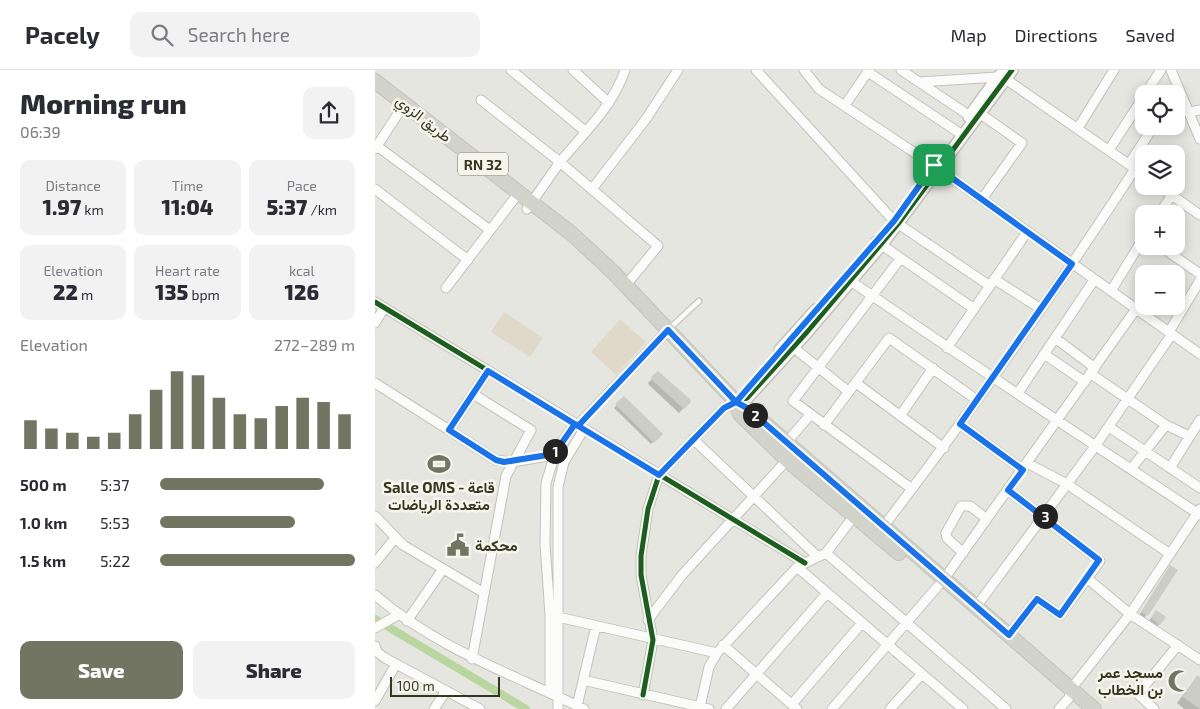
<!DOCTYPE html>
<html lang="en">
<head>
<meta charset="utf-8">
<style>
	body { margin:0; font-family:"Exo 2",Vazirmatn,sans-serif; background:#f2f2f3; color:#2b2b33; height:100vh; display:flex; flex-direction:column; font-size:19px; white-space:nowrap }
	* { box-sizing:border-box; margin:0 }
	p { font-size:16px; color:#7c7c81 }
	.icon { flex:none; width:28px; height:28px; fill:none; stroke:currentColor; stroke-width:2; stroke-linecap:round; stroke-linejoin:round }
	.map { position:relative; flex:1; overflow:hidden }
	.drawer { display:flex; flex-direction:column; background:#fff; width:375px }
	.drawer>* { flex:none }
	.tools { position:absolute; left:760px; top:15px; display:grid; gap:10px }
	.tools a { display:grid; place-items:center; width:50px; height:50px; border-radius:10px; background:#fff; box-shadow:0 2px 12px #0003; font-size:25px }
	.scale { position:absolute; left:15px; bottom:12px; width:110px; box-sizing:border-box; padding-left:5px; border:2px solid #35381f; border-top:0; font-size:14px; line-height:18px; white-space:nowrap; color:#35381f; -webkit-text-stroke:4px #f6f5ed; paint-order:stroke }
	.pin { position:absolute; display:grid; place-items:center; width:42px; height:42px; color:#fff; margin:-21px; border-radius:10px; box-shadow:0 2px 8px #0006 }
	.km { position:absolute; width:25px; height:25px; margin:-12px; border-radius:50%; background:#222; color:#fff; font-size:14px; line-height:25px; text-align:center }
	.round { display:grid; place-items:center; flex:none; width:52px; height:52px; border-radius:10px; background:#f2f2f3 }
	.overview { display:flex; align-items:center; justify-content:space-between; height:85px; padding:0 20px }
	h1 { font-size:28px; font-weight:800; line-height:38px }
	.stats { display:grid; grid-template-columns:repeat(3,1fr); gap:8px; height:85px; padding:5px 20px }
	.stats div { display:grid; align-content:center; border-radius:10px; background:#f2f2f3; text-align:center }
	.stats b { font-size:21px; font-weight:800 }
	.stats small { font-size:14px; font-weight:400 }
	.stats p { font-size:14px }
	.chart { height:140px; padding:10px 20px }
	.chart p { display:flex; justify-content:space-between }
	.chart svg { width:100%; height:90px; margin-top:5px; stroke:#737563; stroke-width:6 }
	.cta { display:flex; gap:10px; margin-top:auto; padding:10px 20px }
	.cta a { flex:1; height:58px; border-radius:10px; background:#737563; color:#fff; font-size:20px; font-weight:800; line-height:58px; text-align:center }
	.cta a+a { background:#f2f2f3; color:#2b2b33 }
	ul { padding:0 20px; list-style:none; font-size:16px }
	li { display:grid; grid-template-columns:80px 60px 1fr; align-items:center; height:38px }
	li i { height:12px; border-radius:6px; background:#737563 }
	header { display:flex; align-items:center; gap:30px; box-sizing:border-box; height:70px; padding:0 25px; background:#fff; border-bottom:1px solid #e1e1e2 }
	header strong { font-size:24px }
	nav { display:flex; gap:28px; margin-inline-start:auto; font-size:18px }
	.search { width:350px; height:45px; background:#f2f2f3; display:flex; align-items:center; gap:12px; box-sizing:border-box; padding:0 18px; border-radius:10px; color:#7c7c81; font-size:19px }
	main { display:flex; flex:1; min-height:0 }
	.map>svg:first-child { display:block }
</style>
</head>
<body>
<header>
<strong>Pacely</strong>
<div class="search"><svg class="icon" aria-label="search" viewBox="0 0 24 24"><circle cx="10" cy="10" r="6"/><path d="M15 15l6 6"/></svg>Search here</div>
<nav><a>Map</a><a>Directions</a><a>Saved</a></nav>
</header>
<main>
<section class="drawer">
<div class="overview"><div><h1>Morning run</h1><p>06:39</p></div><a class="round"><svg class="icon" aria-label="share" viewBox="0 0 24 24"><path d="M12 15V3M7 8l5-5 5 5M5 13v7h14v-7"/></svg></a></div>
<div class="stats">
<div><p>Distance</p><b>1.97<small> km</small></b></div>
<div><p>Time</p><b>11:04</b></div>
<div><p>Pace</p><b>5:37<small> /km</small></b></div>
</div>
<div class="stats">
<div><p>Elevation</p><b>22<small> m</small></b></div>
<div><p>Heart rate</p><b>135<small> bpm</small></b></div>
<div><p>kcal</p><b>126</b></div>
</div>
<div class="chart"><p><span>Elevation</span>272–289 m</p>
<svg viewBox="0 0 160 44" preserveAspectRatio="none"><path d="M5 44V30M15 44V34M25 44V36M35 44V38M45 44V36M55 44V27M65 44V15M75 44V6M85 44V8M95 44V19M105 44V27M115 44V29M125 44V23M135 44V19M145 44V21M155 44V27"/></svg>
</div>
<ul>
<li><b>500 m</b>5:37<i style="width:84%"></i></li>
<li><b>1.0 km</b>5:53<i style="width:69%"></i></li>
<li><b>1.5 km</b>5:22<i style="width:100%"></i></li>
</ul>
<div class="cta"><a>Save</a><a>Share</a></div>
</section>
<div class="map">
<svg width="825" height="639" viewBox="0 0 825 639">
	<rect width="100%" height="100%" fill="#e6e6e0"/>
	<path fill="#e0d9c9" d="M129 242 168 268 155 287 116 262Z
		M245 249 271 272 241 305 216 282Z"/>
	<path fill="#0003" d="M283 303 314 332 304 343 274 315 273 313Z
		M249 328 286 364 276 374 239 338Z
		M795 497 801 500 768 550 763 547Z
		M779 544 784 554 782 557 774 551Z
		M822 607 825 608V639H809L802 633Z"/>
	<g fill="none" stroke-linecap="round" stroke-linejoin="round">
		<path stroke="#bad6a0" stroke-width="8" d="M0 549 151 639"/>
	</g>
	<path fill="#cdcdc8" d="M283 301 315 329 316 332 309 339 278 311 276 307Z
		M249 326 288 364 279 373 240 334Z
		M795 495 803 500 773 546 766 542Z
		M781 540 791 547 785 555 776 548Z
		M822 605 825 607V639L808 627Z"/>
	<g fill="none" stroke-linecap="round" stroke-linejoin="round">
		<defs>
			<path id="lane" d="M294 259 324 231"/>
			<path id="street" d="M136 0 210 61
				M198 0 234 33
				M381 0 519 151 615 216
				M429 0 444 19 564 99 825 284
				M526 0 595 46
				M796 0 825 69
				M493 2 583 62
				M632 10 769 105
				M544 12 623 7
				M770 24 786 0
				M106 30 185 92C209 63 238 36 250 0
				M470 35 494 0
				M600 40 647 73 607 129
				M815 42 825 40
				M703 58 739 0
				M2 76 115 160
				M0 79 30 33
				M734 80 769 26
				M754 94 779 56
				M784 116 825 145
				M0 119 93 190
				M217 119 271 49 303 0
				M152 139 185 92 283 176 251 215
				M784 144 797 125
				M501 171 598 238
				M785 176 825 204
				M525 189 418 331 537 419
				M470 207C587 288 706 366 825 445
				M619 209 666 239
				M71 218 139 129
				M736 221 769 167
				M0 232 430 493
				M0 253 9 238
				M794 262 825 210
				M680 268 720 298
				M414 274 474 322
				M572 278 652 162
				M669 284 710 312
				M716 304 791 355 814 366
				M0 313 121 390 137 392 179 385
				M481 313 569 378
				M643 323 719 210
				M525 346 558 298
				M585 354 648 400
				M203 355 293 260
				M449 355 514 268 602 330
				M734 357 825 418
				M74 360 113 301
				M318 369 443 487
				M411 373 435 345
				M652 393 692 414 795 484
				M795 398 825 350
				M756 399 791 355
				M633 420 725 491 685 545 662 529 634 565
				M0 446 28 475 109 523
				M508 457C597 341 680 221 760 99
				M451 483 631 639
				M588 483 572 468 571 463 586 436H595L612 449
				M0 493 20 468
				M422 497 588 639
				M569 509 761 239
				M713 509 755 544 825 590
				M0 525C61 578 137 604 209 639
				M601 537 721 375 797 264
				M183 547 342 583
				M273 550 307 505 412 390
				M32 551 68 499
				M0 558 23 545
				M348 575 422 639
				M0 576 2 582 10 588 105 639
				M97 589 131 406 156 360 98 324
				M208 610 334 639
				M175 623V545L170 474 171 413 181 380 200 354
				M268 625 278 570 266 505V486L273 439 284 405 349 338 361 332
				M0 631 21 594
				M417 634 487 553
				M202 636 221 556
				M325 637 334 597 342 583 422 497 451 483 479 446
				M59 639 71 621
				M183 639V417L189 392 209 359
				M351 639 452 523
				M457 639 563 516
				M515 639 547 604
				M684 639 694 628 696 619 755 544 825 439
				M779 639 763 624 803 575"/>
			<path id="secondary" d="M594 47 623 7 632 0
				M405 280 441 240
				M361 332 372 328 432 262 507 174 637 0"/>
			<path id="primary" d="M0 11 197 164 239 203 361 332 372 338 719 639
				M361 333 365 344 412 390 524 483"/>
		</defs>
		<use href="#lane" stroke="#c3c3bd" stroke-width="7"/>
		<use href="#street" stroke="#c3c3bd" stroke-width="11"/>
		<use href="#secondary" stroke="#c2c2bb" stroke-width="14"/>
		<use href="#primary" stroke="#c2c3ba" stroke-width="16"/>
		<use href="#lane" stroke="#fbfbfa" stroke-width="4.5"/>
		<use href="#street" stroke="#fbfbfa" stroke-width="9"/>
		<use href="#secondary" stroke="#fbfbfa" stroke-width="11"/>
		<use href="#primary" stroke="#d2d4cc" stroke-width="14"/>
		<defs>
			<path id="cycleway" d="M0 232 430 493
				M268 625 278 570 266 505V486L273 439 284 405 349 338 372 328 432 262 523 154 637 0"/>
		</defs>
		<use href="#cycleway" stroke="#f6f5ed" stroke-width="8"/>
		<use href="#cycleway" stroke="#1b5e20" stroke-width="5"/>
	</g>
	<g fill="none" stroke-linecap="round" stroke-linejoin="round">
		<defs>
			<path id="route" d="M559 95 519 151 361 332 349 338 284 405 200 354 179 384 129 392 121 390 74 360 113 301 203 356 293 260 361 332 372 338 634 565 662 529 685 545 724 490 633 420 648 400 585 354 697 194 559 95"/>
		</defs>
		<use href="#route" stroke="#fff" stroke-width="10"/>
		<use href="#route" stroke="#1a73e8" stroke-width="6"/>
	</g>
	<defs>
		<symbol id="stadium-bare" viewBox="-9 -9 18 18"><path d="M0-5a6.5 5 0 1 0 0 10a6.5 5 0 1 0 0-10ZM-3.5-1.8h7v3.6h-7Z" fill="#737563" stroke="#f6f5ed" stroke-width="2.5" paint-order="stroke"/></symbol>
		<symbol id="civic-bare" viewBox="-9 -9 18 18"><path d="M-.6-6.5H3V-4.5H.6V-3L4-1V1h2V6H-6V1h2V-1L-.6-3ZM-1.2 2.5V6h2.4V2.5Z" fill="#737563" stroke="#f6f5ed" stroke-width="2.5" paint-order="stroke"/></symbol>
		<symbol id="mosque-bare" viewBox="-9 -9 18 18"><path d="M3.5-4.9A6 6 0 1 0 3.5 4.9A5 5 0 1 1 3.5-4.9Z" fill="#737563" stroke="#f6f5ed" stroke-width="2.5" paint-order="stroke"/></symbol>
	</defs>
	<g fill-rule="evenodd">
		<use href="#stadium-bare" x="48" y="378" width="32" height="32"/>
		<use href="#civic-bare" x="67" y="459" width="32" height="32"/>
		<use href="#mosque-bare" x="788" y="595" width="32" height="32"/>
	</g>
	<g text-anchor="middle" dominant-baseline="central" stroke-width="5" stroke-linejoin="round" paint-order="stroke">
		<rect fill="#f6f5ed" stroke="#6f715d" stroke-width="1" x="83" y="82.5" width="50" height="23" rx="4"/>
		<g font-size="14" font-weight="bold" fill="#35381f">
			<text x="108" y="94">RN 32</text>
		</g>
		<g font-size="15" fill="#35381f" stroke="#f6f5ed">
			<text transform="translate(49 48) rotate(38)">طريق الزوي</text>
		</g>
		<g font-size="15" font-weight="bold" fill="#35381f" stroke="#f6f5ed">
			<text x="64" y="417">Salle OMS - قاعة<tspan x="64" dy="17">متعددة الرياضات</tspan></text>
			<text x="100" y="475" text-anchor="start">محكمة</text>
			<text x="788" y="602" text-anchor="end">مسجد عمر<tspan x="788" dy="17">بن الخطاب</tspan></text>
		</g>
	</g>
</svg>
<div class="tools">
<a><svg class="icon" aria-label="locate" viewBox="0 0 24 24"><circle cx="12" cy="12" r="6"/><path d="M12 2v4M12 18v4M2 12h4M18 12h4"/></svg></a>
<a><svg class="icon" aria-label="layers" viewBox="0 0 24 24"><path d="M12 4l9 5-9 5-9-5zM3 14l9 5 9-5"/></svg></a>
<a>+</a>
<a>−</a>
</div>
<div class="scale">100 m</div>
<div class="pin" style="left:559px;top:95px;background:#1e9e55"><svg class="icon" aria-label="arrive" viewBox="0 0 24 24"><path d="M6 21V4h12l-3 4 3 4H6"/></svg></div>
<b class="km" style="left:180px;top:381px">1</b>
<b class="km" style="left:380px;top:345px">2</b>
<b class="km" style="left:670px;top:446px">3</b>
</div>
</main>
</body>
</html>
